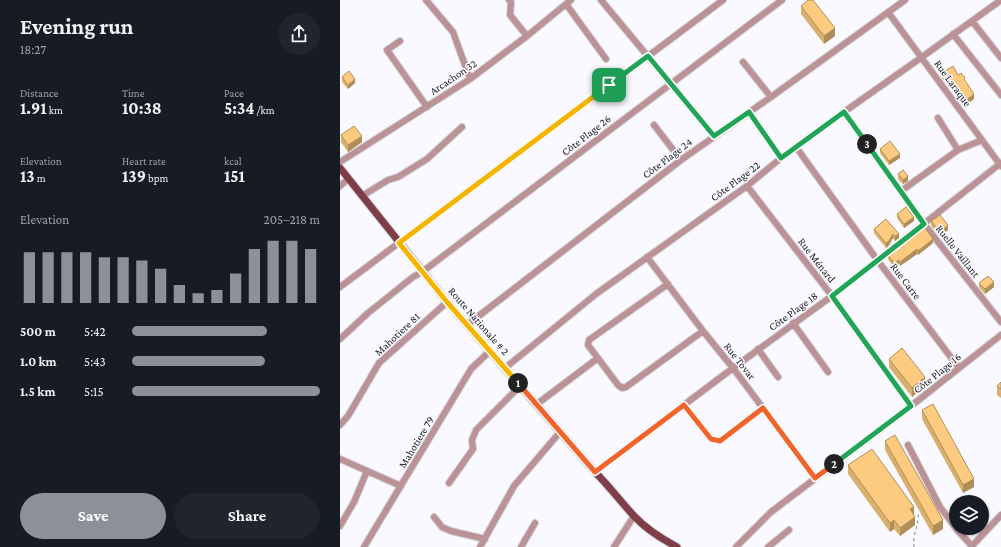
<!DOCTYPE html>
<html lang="en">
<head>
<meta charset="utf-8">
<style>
	body { margin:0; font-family:"Crimson Pro",serif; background:#20242c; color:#f1f3f6; height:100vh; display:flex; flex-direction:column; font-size:15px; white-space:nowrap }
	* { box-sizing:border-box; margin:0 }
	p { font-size:13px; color:#9ea1a6 }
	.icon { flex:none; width:22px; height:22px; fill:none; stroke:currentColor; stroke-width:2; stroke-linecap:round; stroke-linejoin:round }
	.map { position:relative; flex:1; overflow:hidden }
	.panel { display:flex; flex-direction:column; background:#171b24; width:340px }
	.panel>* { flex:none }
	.buttons { position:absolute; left:609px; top:495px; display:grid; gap:8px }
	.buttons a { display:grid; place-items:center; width:40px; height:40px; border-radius:50%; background:#171b24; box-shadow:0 1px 3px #0004; font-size:20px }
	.pin { position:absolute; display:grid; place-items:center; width:34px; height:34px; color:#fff; margin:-17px; border-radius:8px; box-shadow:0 2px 6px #0006 }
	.km { position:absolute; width:20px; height:20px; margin:-10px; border-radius:50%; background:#222; color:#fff; font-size:11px; line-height:20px; text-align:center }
	.round { display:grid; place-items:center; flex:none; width:42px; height:42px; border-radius:21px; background:#20242c }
	.headline { display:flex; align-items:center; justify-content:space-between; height:68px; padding:0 20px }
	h1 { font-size:22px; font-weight:700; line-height:30px }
	.figures { display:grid; grid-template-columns:repeat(3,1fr); gap:6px; height:68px; padding:4px 20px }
	.figures div { display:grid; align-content:center }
	.figures b { font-size:17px; font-weight:700 }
	.figures small { font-size:11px; font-weight:400 }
	.figures p { font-size:11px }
	.chart { height:112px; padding:8px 20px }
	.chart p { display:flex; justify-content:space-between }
	.chart svg { width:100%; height:72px; margin-top:4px; stroke:#8c9099; stroke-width:6 }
	.primary-button { display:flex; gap:8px; margin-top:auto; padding:8px 20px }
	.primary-button a { flex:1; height:46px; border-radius:24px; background:#8c9099; color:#fff; font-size:16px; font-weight:700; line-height:46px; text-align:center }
	.primary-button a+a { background:#20242c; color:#f1f3f6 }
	ul { padding:0 20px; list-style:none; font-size:13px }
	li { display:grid; grid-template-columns:64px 48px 1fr; align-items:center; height:30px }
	li i { height:10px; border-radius:5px; background:#8c9099 }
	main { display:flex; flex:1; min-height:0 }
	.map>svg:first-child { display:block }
</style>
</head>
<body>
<main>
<section class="panel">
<div class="headline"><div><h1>Evening run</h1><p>18:27</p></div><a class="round"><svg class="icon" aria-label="share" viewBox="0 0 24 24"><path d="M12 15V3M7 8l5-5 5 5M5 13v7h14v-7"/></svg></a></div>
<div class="figures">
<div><p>Distance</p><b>1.91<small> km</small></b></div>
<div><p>Time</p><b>10:38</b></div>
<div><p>Pace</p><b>5:34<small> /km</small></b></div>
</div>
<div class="figures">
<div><p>Elevation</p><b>13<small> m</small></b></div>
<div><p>Heart rate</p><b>139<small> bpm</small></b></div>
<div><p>kcal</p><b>151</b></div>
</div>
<div class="chart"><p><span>Elevation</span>205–218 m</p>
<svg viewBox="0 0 160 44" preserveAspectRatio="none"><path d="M5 44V13M15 44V13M25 44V13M35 44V13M45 44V16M55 44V16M65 44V18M75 44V23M85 44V33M95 44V38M105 44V36M115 44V26M125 44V11M135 44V6M145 44V6M155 44V11"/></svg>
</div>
<ul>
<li><b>500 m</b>5:42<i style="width:72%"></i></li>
<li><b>1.0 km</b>5:43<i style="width:71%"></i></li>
<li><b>1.5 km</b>5:15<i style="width:100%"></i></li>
</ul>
<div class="primary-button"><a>Save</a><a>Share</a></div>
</section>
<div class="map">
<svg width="661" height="547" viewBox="0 0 661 547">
	<rect width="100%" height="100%" fill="#faf9ff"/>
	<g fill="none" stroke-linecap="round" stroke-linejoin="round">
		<defs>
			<path id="minor" d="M86 0 113 32 130 79
				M169 0 171 2 170 15 187 36
				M261 0 374 136
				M226 4 266 59
				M548 12 661 166
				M632 21 661 58
				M613 34 661 95
				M60 41 47 50 87 107
				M403 62 431 97
				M409 112 441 158
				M504 112 584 224 661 322
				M598 118 618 150
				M314 125 341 160
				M456 147 538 261 619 368
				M0 162 130 79 187 36 231 0
				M0 186 8 179
				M407 186 492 296 571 406
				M561 191 618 150 642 140
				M22 196 48 180 58 177 87 159 122 127
				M307 257 363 331 393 368 475 478
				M328 284 249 340 248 345 278 385 282 388 286 387 363 331
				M0 287 383 0
				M453 323 488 372
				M127 325 341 160 431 97 565 0
				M0 339 28 313 73 277 82 272 442 0
				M418 349 438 377
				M165 368 256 294 407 186 441 158 504 112 582 57 661 0
				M197 404 258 358
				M344 405 371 439 380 441 423 408
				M0 425 8 416 39 363 107 302
				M568 445 600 507 619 532 632 546
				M0 459 61 486
				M255 472 393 368 492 296 661 163
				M109 483 133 449 132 440 136 430 180 386
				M94 517 102 527 111 531 145 539
				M0 526 14 502 27 471
				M24 547 131 369 150 351
				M140 547 174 486 220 432
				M181 547 195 523
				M274 547 294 516
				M396 547 431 512 571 406 661 335
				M428 547 449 530
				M631 547 661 515"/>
			<path id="major" d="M0 168 107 302 255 472C269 486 281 502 294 516 306 529 322 539 337 547"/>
		</defs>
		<use href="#minor" stroke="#d3d2d8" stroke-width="8"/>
		<use href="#major" stroke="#d3d2d8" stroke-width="9"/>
		<path stroke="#858488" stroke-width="1" stroke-dasharray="3 3" stroke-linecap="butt" d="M574 547C572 534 580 524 578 512"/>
		<use href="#minor" stroke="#bb9396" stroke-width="6"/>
		<use href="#major" stroke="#7f3d47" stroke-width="7"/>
	</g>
	<path fill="#d9af6e" d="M461 6 495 36 484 44 461 14Z
		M602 73 618 75 625 81 634 99 625 105 602 78Z
		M2 77 15 83 8 89 2 82Z
		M1 135 22 142 8 152 1 142Z
		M540 149 560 158 549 165 540 153Z
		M558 174 568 181 563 184 558 179Z
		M557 214 574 221 564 228 557 218Z
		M546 219 559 238 555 241 553 238 549 245 546 248 534 233V229Z
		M591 221 608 230 600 236 591 226Z
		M593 243 578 255 577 254 560 266 559 264 554 268 548 259V255Z
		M639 283 654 287 645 294 639 287Z
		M549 359 585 386 572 397 549 367Z
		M661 382V398L657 395V386Z
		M582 410 634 487 623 493 582 419Z
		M545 441 603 529 593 535 545 450Z
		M508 465 574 514 575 525 560 536 554 529 550 532 508 474Z"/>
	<path fill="#b08e5a" d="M495 28V36L484 44V36Z
		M15 79V83L8 89V85Z
		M634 94V99L625 105V101Z
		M22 136V142L8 152V145Z
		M560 154V158L549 165V161Z
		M568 176V181L563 184V180Z
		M574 217V221L564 228V224Z
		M608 225V230L600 236V232Z
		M553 234V238L549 245 546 248V243Z
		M559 234V238L555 241V236Z
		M593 239V243L578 255V251Z
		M577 249V254L560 266V262Z
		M559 260V264L554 268V263Z
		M654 282V287L645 294V289Z
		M585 377V386L572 397V388Z
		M634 479V487L623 493V485Z
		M574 507V515L570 509Z
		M575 517V525L560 536V528Z
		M554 520V529L550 532V523Z
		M603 520V529L593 535V526Z"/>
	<path fill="#fccb80" stroke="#b08e5a" d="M468 0H473L495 28 484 36 461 6Z
		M613 66 618 75 621 73 625 78 624 79 634 94 625 101 602 73Z
		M9 71 15 79 8 85 2 77Z
		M14 126 22 136 8 145 1 135Z
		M550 141 560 154 549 161 540 149Z
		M563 170 568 176 563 180 558 174Z
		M566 207 574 217 564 224 557 214Z
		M600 215 608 225 600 232 591 221Z
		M546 219 559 234 555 236 553 234 549 241 546 243 534 229Z
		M585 228 593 239 578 251 577 249 560 262 559 260 554 263 548 255Z
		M648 276 654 282 645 289 639 283Z
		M562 348 585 377 572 388 549 359Z
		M661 382V389L657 386Z
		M593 404 634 479 623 485 582 410Z
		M555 435 603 520 593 526 545 441Z
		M532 449 574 507 570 509 575 517 560 528 554 520 550 523 508 465Z"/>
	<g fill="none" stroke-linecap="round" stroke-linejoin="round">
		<defs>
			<path id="split-1" d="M178 383 107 302 59 243 269 85"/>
			<path id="split-2" d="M178 383 255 472 344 405 371 439 380 441 423 408 475 478 494 464"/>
			<path id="split-3" d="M494 464 571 406 492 296 584 224 527 144"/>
			<path id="split-4" d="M269 85 308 56 374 136 409 112 441 158 504 112 527 144"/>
		</defs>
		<use href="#split-1" stroke="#fff" stroke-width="8"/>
		<use href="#split-2" stroke="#fff" stroke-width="8"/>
		<use href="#split-3" stroke="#fff" stroke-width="8"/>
		<use href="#split-4" stroke="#fff" stroke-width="8"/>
		<use href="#split-1" stroke="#f5b400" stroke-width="5"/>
		<use href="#split-2" stroke="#f0652b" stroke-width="5"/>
		<use href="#split-3" stroke="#22a559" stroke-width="5"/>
		<use href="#split-4" stroke="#22a559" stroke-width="5"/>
	</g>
	<g text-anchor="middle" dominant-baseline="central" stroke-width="3" stroke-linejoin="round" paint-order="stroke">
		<g font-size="11" fill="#242326" stroke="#faf9ff">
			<text transform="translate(113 77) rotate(-34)">Arcachon 32</text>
			<text transform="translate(613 83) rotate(54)">Rue Laraque</text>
			<text transform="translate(246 135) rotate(-38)">Côte Plage 26</text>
			<text transform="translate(327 158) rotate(-37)">Côte Plage 24</text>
			<text transform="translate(395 181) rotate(-37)">Côte Plage 22</text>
			<text transform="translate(618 251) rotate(52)">Ruelle Vaillant</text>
			<text transform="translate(477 260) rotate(52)">Rue Ménard</text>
			<text transform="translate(566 281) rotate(53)">Rue Carre</text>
			<text transform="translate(453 311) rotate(-36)">Côte Plage 18</text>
			<text transform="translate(139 321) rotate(49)">Route Nationale # 2</text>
			<text transform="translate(57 334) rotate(-43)">Mahotiere 81</text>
			<text transform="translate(400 361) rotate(52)">Rue Tovar</text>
			<text transform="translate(597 373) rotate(-39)">Côte Plage 16</text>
			<text transform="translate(76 442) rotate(-59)">Mahotiere 79</text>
		</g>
	</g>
</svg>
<div class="buttons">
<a><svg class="icon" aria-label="layers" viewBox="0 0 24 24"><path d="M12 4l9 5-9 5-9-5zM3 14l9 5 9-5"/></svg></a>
</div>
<div class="pin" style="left:269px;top:85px;background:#1e9e55"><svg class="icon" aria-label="arrive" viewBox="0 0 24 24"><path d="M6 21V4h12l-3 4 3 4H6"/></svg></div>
<b class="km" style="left:178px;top:383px">1</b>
<b class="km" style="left:494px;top:464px">2</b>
<b class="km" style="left:527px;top:144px">3</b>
</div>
</main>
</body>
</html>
